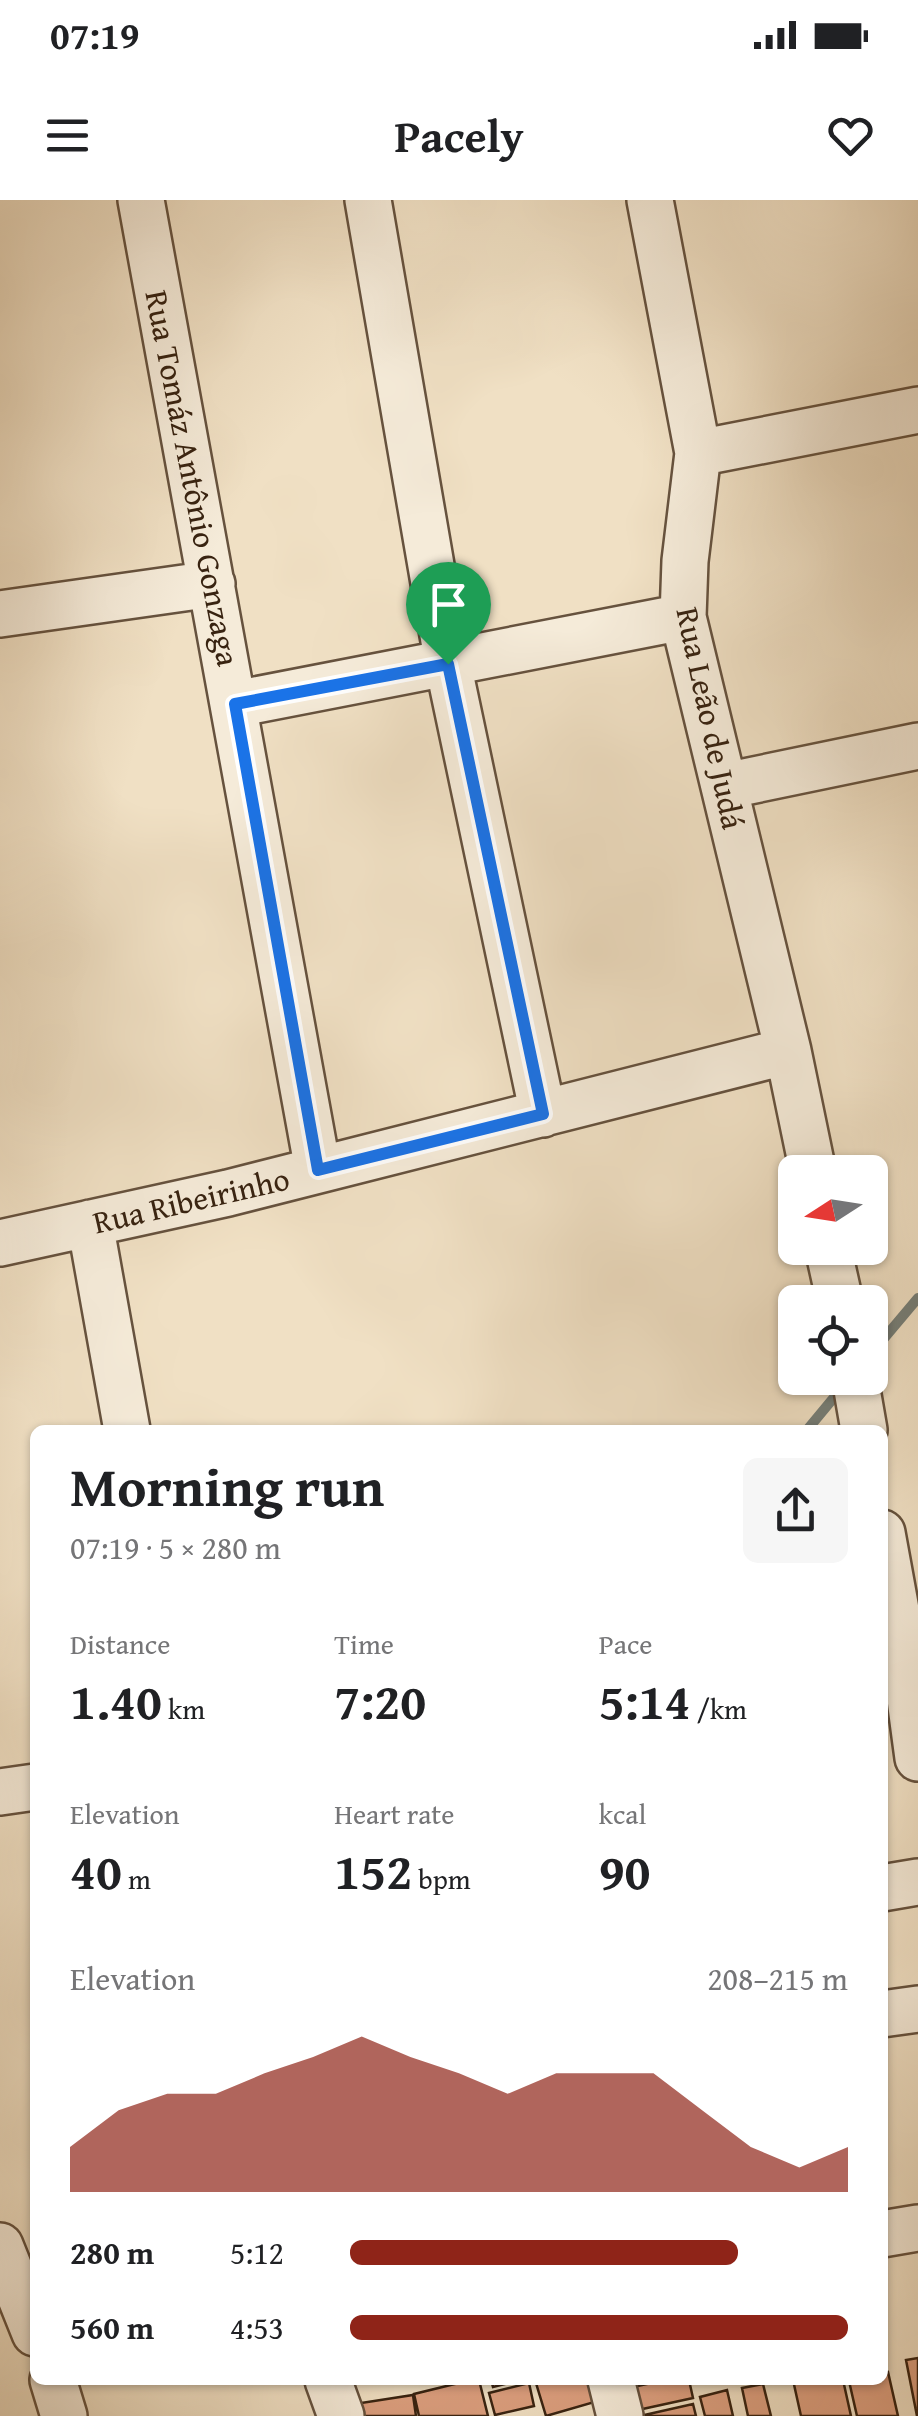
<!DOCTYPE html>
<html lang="en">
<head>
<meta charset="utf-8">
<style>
	body { margin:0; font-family:"Gentium Book Plus",serif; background:#f6f6f6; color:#202124; height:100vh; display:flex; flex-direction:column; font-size:38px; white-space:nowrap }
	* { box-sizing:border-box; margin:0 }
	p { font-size:32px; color:#757577 }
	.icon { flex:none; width:55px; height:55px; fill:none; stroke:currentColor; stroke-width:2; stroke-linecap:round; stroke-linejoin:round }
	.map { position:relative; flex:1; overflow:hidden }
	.side { position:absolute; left:30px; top:1225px; width:858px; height:960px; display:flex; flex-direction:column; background:#fff; border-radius:15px; box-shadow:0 2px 8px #0004 }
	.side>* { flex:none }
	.needle { width:65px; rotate:258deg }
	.buttons { position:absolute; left:778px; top:955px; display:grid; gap:20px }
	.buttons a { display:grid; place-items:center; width:110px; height:110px; border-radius:15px; background:#fff; box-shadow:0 2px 8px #0004; font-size:50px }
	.pin { position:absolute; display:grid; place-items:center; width:85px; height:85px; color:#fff; margin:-102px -42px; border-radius:50% 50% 50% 0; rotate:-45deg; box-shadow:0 0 10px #0007 }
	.pin .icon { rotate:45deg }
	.round { display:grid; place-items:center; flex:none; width:105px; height:105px; border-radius:15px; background:#f6f6f6 }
	.overview { display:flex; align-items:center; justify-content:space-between; height:170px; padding:0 40px }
	h1 { font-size:55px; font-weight:800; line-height:75px }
	.figures { display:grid; grid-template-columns:repeat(3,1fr); gap:15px; height:170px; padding:10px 40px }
	.figures div { display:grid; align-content:center }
	.figures b { font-size:50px; font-weight:800 }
	.figures small { font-size:28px; font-weight:400 }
	.figures p { font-size:28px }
	.chart { height:280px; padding:20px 40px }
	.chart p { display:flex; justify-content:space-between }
	.chart svg { width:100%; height:180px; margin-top:10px; fill:#8f2418; opacity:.7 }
	ul { padding:0 40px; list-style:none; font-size:32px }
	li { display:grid; grid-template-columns:160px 120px 1fr; align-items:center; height:75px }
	li i { height:25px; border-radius:12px; background:#8f2418 }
	.status { display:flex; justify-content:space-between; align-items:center; height:70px; padding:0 50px; background:#fff; direction:ltr }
	.status svg { height:28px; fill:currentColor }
	header { display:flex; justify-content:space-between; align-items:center; height:130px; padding:0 40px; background:#fff; font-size:45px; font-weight:800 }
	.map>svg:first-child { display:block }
</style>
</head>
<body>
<div class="status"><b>07:19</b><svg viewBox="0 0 49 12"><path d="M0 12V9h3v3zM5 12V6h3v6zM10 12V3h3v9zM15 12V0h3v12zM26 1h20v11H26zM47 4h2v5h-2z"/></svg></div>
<header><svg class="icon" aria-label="menu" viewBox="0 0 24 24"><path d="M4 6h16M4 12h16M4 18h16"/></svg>Pacely<svg class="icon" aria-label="heart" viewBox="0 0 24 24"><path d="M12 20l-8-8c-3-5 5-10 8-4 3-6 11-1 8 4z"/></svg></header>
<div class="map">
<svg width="918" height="2216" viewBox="0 0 918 2216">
	<rect width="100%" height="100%" fill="#f0e0c4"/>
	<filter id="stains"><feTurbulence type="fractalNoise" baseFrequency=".002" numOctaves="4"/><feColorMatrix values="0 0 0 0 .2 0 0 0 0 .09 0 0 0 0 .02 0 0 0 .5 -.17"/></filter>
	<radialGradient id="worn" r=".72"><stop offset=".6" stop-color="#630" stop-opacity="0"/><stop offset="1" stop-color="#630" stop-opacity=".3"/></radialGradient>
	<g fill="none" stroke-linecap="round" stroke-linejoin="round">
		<path stroke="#757e78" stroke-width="10" d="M870 1155 918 1098
			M807 1230 841 1189"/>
	</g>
	<path fill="#dc9f7f" stroke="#382311" stroke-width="2.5" d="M918 2158V2216H917L906 2160Z
		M888 2172 898 2216H857L849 2181 882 2180V2173Z
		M471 2180H479L488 2216H419L414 2194Z
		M491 2180H521L493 2187Z
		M547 2180H600L605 2199 546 2216 536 2183Z
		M665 2180H689L693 2198 638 2210 633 2187Z
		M793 2180H843L851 2216H801Z
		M529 2183 534 2206 495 2215 489 2193Z
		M763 2184 771 2216H748L742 2188Z
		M727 2190 733 2216H705L700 2197Z
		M413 2195 416 2216H363L361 2203Z
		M693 2204 696 2216H640Z"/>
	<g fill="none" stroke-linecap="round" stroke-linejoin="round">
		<defs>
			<path id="minor" d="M141 0 318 970
				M368 0 448 464 543 914
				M650 0 698 253 685 361 683 417 788 851 813 972
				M698 253 918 210
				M0 414 212 384
				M235 504 683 417
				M725 586 918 546
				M90 1023 127 1230
				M0 1043 228 993 788 851
				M828 1048 840 1102
				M855 1178 864 1230
				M882 1333 904 1454 918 1558
				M0 1592 35 1587
				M882 1688 918 1682
				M882 1814 918 1809
				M882 2034 918 2028
				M0 2046 35 2133
				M53 2180 64 2216
				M328 2180 341 2216
				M611 2180 620 2216"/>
		</defs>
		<use href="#minor" stroke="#66523e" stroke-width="50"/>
		<use href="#minor" stroke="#f5ebd9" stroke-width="45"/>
	</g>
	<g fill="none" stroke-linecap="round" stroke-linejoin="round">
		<defs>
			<path id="route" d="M448 464 543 914 318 970 235 504Z"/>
		</defs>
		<use href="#route" stroke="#fff" stroke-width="20"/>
		<use href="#route" stroke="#1a73e8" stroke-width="12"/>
	</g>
	<g text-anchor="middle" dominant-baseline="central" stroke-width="9" stroke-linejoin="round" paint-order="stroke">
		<g font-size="32" fill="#382311" stroke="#f5ebd9">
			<text transform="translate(193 278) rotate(79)">Rua Tomáz Antônio Gonzaga</text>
			<text transform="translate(711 518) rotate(78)">Rua Leão de Judá</text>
			<text transform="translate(191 1000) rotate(-13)">Rua Ribeirinho</text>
		</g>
	</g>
	<rect width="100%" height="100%" filter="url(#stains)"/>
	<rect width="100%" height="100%" fill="url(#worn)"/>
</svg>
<div class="buttons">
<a><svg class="needle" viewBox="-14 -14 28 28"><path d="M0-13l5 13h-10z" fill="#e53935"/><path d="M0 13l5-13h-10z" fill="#757577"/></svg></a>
<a><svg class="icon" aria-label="locate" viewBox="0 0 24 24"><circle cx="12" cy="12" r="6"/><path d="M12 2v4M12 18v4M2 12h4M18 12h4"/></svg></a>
</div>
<div class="pin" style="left:448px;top:464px;background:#1e9e55"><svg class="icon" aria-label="arrive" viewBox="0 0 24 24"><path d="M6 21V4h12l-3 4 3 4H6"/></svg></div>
<section class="side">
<div class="overview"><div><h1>Morning run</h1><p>07:19 · 5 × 280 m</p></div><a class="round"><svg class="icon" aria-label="share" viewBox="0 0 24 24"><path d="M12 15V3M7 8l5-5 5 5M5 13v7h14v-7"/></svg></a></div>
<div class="figures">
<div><p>Distance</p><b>1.40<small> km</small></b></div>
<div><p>Time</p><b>7:20</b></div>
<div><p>Pace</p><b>5:14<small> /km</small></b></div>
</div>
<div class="figures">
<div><p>Elevation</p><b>40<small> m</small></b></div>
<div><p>Heart rate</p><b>152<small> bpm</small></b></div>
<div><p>kcal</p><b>90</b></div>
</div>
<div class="chart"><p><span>Elevation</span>208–215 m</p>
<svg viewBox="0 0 160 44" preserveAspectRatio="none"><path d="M0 44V33L10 24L20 20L30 20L40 15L50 11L60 6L70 11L80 15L90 20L100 15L110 15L120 15L130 24L140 33L150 38L160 33V44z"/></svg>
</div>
<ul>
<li><b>280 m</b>5:12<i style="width:78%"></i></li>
<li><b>560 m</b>4:53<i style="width:100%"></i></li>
</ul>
</section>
</div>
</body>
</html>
